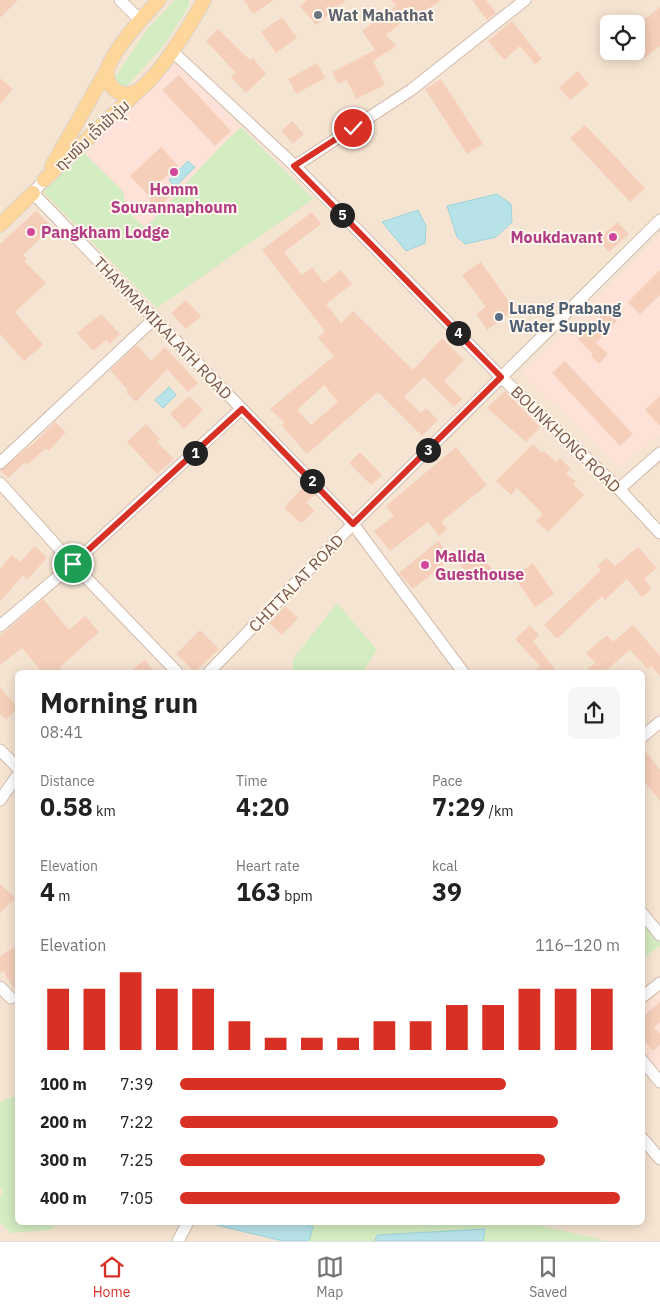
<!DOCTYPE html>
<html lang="en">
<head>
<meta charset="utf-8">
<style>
	body { margin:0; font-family:"IBM Plex Sans","Noto Sans Lao",sans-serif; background:#f6f6f6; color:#222; height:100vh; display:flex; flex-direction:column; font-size:19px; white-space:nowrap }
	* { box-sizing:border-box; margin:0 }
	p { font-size:16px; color:#767676 }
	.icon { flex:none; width:28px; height:28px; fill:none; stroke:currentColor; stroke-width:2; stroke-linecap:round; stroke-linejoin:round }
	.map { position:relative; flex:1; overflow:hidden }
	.drawer { position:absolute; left:15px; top:670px; width:630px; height:555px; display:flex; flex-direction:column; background:#fff; border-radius:8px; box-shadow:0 2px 12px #0003 }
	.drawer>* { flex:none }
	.tools { position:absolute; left:600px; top:15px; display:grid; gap:10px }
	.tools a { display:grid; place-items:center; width:45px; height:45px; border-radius:8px; background:#fff; box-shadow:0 2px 12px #0003; font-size:25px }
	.pin { position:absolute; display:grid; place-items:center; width:42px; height:42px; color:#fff; margin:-21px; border:2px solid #fff; border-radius:50%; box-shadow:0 1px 5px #0007 }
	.km { position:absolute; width:25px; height:25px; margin:-12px; border-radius:50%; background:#222; color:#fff; font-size:14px; line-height:25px; text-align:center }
	.round { display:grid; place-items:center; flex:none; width:52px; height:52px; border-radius:8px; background:#f6f6f6 }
	.headline { display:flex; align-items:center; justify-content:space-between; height:85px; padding:0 25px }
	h1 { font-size:28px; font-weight:700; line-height:38px }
	.metrics { display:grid; grid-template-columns:repeat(3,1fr); gap:8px; height:85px; padding:5px 25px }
	.metrics div { display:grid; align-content:center }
	.metrics b { font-size:25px; font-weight:700 }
	.metrics small { font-size:14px; font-weight:400 }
	.metrics p { font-size:14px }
	.chart { height:140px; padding:10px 25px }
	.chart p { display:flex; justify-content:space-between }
	.chart svg { width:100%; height:90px; margin-top:5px; stroke:#d93025; stroke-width:6 }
	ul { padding:0 25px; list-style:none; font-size:16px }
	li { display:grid; grid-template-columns:80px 60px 1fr; align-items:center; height:38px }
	li i { height:12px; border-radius:6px; background:#d93025 }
	.menu { display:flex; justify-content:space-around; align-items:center; height:70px; border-top:1px solid #e0e0e0; background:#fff; font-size:14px; color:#767676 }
	.menu a { display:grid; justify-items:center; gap:2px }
	.menu .current { color:#d93025 }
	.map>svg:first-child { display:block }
</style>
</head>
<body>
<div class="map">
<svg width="660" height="1241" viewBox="0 0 660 1241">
	<rect width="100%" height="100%" fill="#fdf3e4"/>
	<path fill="#f6e4d2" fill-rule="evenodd" d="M0 0H660V1241H0ZM609 24H636V51H609ZM18 672H642V1222H18Z"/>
	<path fill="#fee1d7" d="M173 58 313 199 157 308 43 192Z
		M660 235V434L619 468 522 373Z
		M660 993V1076L643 1053V1006Z"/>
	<path fill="#d4ecc1" d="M175 0H189V6L165 44 126 87 113 84 115 77 148 28Z
		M241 127 313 199 157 308 43 192 82 151 123 191 126 209 145 228C178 195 206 158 241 127Z
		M337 603 377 650 363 672H293V659Z
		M642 913 660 935V946L643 958Z
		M17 1095 18 1222 59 1223 50 1230 11 1233 0 1223V1199L3 1189 0 1188V1102Z
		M303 1222 529 1223 608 1241H290Z"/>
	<path fill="#b7e3e8" stroke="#9cd3db" d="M188 161 195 167 175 187 169 180Z
		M497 194 511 204 512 222 496 237 465 244 457 237 447 206Z
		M418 210 426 226 425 243 406 251 382 222Z
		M169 387 176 395 163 408 155 400Z
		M217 1223 299 1222 313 1227 309 1241H283L216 1225Z
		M485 1229 483 1241H375L377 1235Z"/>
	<path fill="#f5cfba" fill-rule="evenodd" d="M0 0H18L0 18Z
		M244 0H274L253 14Z
		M307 0H346L316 25 300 6Z
		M391 0H441L418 16 415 12 386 35 396 46 373 61 385 85 356 99 347 80 338 84 332 72 375 50 362 31 396 6Z
		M472 0H486L496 13 487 20Z
		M660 7V46L645 58 636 48V26Z
		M282 17 297 38 276 53 261 32Z
		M512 21 542 59 535 64 520 46 504 60 488 41Z
		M218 29 250 60 253 58 266 74 246 93 231 77 236 73 206 41Z
		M317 63 325 78 296 94 288 79Z
		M578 71 589 84 570 100 559 88Z
		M179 75 231 131 215 146 162 90Z
		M0 78 13 89 0 104Z
		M441 79 483 144 467 154 425 89Z
		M292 121 304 134 293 144 281 131Z
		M585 125 645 188 630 202 570 138Z
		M161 147 178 166 160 182 172 195 157 209 149 200 151 198 130 176Z
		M36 211 52 227 23 255 27 258 24 261 46 283 15 312 43 345 24 361 0 334V244Z
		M312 212 321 224 284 252 302 275 312 267 324 283 341 270 352 284 326 304 341 323 353 311 413 370 442 338 464 360 444 381 462 399 454 407 424 377 404 397 421 413 426 408 438 420 422 436 378 392 307 454 281 425 284 422 270 409 334 356 318 338 325 331 262 250ZM324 385 338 402 311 425 297 410Z
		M617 222 629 234 609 252 598 240Z
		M481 262 515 310 487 330 476 314 486 307 462 275Z
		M660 270V295L640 314 628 302Z
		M186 300 201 316 186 329 171 313Z
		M606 311 617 321 596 343 608 354 599 364 591 356 593 354 578 339Z
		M101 314 120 334 110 344 106 340 93 351 77 333Z
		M137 345 151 361 165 347 198 383 188 392 167 369 136 402 126 392 128 390 110 370Z
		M565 361 633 434 620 446 552 373Z
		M505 391 540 427 526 442 487 408Z
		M189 396 203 410 184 429 170 414Z
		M660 396V426L645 410Z
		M55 422 66 432 49 451 46 448 27 465 25 462 8 478 0 470 34 443Z
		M146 424 160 439 157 442 174 459 157 474 127 442Z
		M533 444 542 453 544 451 556 462 560 458 571 469 566 473 576 482 573 484 584 495 548 532 536 521 543 514 517 488 511 495 496 481Z
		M456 447 487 485 441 522 447 529 439 536 428 522 390 551 374 531 394 516 386 506Z
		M360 452 382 475 371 485 349 463Z
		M304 486 315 495 306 502 315 511 301 523 284 508Z
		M438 541 452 558 413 589 399 573Z
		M35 546 47 558 27 580 23 575 0 602V569L12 555 20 562Z
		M638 547 657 568 644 579 652 589 642 597 627 579 605 600 602 596 557 639 544 625 601 570 597 566 606 558 615 566Z
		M475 551 493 569 478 583 460 565Z
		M533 563 554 594 535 607 514 576Z
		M43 599 69 630 85 616 99 632 60 667 65 672H42L22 648 0 665V636Z
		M285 606 298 618 282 635 269 623Z
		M530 625 539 635 533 641 557 672H533L540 666 515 639Z
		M633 625 660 656V676L651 666 648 669 630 650 604 672H584L595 663 586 653 607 635 613 642Z
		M200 630 219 649 195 672 176 654Z
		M145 660 155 672H129Z
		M0 687 18 708 6 720 0 714Z
		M642 747 660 770V801L642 779Z
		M0 884 15 898 0 913Z
		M18 945V995L3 971 0 973V956Z
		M660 1002V1022L654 1027 660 1034V1045L653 1051 642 1038V1017Z"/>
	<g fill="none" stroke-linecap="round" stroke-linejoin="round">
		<defs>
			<path id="minor" d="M120 0 140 20
				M173 52 295 166 501 377 619 489 660 533
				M295 166 411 90 525 0
				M44 180 33 193 353 524 463 672
				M0 463 155 318
				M0 483 73 564 177 672
				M619 489 660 453
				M0 626 73 564 241 409
				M209 672 353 524 660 220
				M642 737 660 722
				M0 750 18 768
				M0 800 18 775
				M642 913 660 935
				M0 987 11 998
				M642 997 660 983
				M642 1060 660 1082
				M642 1138 660 1159
				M178 1241 188 1222"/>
			<path id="major" d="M159 0C143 17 117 45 108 67 105 75 108 85 115 90 122 95 130 95 137 91 156 81 193 21 204 0
				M52 166 108 68
				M44 180 138 91
				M0 225 33 193"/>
		</defs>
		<use href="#minor" stroke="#d2bbac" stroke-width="13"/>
		<use href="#major" stroke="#dcd3cf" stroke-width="16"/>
		<use href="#minor" stroke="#fff" stroke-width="11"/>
		<use href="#major" stroke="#ffd699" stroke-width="14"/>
	</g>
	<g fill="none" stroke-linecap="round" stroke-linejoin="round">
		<defs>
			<path id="route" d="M73 564 242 409 353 524 501 377 294 166 353 128"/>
		</defs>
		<use href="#route" stroke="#fff" stroke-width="10"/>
		<use href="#route" stroke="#d93025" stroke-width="6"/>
	</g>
	<circle fill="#6b7280" stroke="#fff7eb" stroke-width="2" cx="318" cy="15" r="5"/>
	<g fill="#d1479c" stroke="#fff7eb" stroke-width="2">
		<circle cx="174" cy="172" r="5"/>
		<circle cx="31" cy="232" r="5"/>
		<circle cx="613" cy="237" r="5"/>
		<circle cx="425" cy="565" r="5"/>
	</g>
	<circle fill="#5c6f8a" stroke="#fff7eb" stroke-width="2" cx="499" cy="317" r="5"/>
	<g text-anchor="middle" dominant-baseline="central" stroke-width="4" stroke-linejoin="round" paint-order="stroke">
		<g font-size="16" font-weight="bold" fill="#5b616d" stroke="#fff7eb" text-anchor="start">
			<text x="328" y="15">Wat Mahathat</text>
		</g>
		<g font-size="16" fill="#775748" stroke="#fff7eb">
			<text transform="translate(92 135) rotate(-43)">ຖະໜົນ ເຈົ້າຟ້າງຸ່ມ</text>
			<text transform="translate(163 328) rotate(46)">THAMMAMIKALATH ROAD</text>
			<text transform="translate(566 439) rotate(44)">BOUNKHONG ROAD</text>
			<text transform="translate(296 583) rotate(-46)">CHITTALAT ROAD</text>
		</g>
		<g font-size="16" font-weight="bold" fill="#b23c85" stroke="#fff7eb" text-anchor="start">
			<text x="174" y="189" text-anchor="middle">Homm<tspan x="174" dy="18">Souvannaphoum</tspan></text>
			<text x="41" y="232">Pangkham Lodge</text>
			<text x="603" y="237" text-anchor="end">Moukdavant</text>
			<text x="435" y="556">Malida<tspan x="435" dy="18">Guesthouse</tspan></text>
		</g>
		<g font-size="16" font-weight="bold" fill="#4e5e75" stroke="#fff7eb" text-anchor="start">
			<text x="509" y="308">Luang Prabang<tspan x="509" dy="18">Water Supply</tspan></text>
		</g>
	</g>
</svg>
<div class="tools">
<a><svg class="icon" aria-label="locate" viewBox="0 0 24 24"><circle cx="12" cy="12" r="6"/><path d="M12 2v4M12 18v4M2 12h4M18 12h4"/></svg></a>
</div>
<div class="pin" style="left:73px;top:564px;background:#1e9e55"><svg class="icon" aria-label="arrive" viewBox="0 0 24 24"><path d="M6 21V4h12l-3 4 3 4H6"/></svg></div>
<div class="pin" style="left:353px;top:128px;background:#d93025"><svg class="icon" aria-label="check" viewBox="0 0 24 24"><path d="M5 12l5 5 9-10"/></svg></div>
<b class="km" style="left:195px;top:453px">1</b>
<b class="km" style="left:312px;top:481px">2</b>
<b class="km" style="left:428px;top:450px">3</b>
<b class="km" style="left:458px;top:333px">4</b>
<b class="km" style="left:342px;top:215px">5</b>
<section class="drawer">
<div class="headline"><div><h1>Morning run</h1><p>08:41</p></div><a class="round"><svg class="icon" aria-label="share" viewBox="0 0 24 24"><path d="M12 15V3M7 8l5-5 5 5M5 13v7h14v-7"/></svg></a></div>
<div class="metrics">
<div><p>Distance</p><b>0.58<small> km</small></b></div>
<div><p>Time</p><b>4:20</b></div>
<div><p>Pace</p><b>7:29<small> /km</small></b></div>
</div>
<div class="metrics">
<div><p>Elevation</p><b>4<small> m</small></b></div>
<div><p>Heart rate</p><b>163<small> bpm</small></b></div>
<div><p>kcal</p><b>39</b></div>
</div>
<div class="chart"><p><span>Elevation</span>116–120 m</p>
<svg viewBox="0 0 160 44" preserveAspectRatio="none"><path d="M5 44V14M15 44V14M25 44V6M35 44V14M45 44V14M55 44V30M65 44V38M75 44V38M85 44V38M95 44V30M105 44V30M115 44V22M125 44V22M135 44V14M145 44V14M155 44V14"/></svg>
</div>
<ul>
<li><b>100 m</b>7:39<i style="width:74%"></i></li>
<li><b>200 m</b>7:22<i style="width:86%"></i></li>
<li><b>300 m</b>7:25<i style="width:83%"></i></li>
<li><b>400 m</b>7:05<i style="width:100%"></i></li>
</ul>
</section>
</div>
<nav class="menu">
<a class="current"><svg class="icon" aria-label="home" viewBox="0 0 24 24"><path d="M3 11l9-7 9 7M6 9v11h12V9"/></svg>Home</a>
<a><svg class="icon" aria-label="map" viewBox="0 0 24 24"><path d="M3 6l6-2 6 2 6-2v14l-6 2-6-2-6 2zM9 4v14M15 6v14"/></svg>Map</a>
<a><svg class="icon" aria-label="saved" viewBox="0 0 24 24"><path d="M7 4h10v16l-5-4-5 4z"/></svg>Saved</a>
</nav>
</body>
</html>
